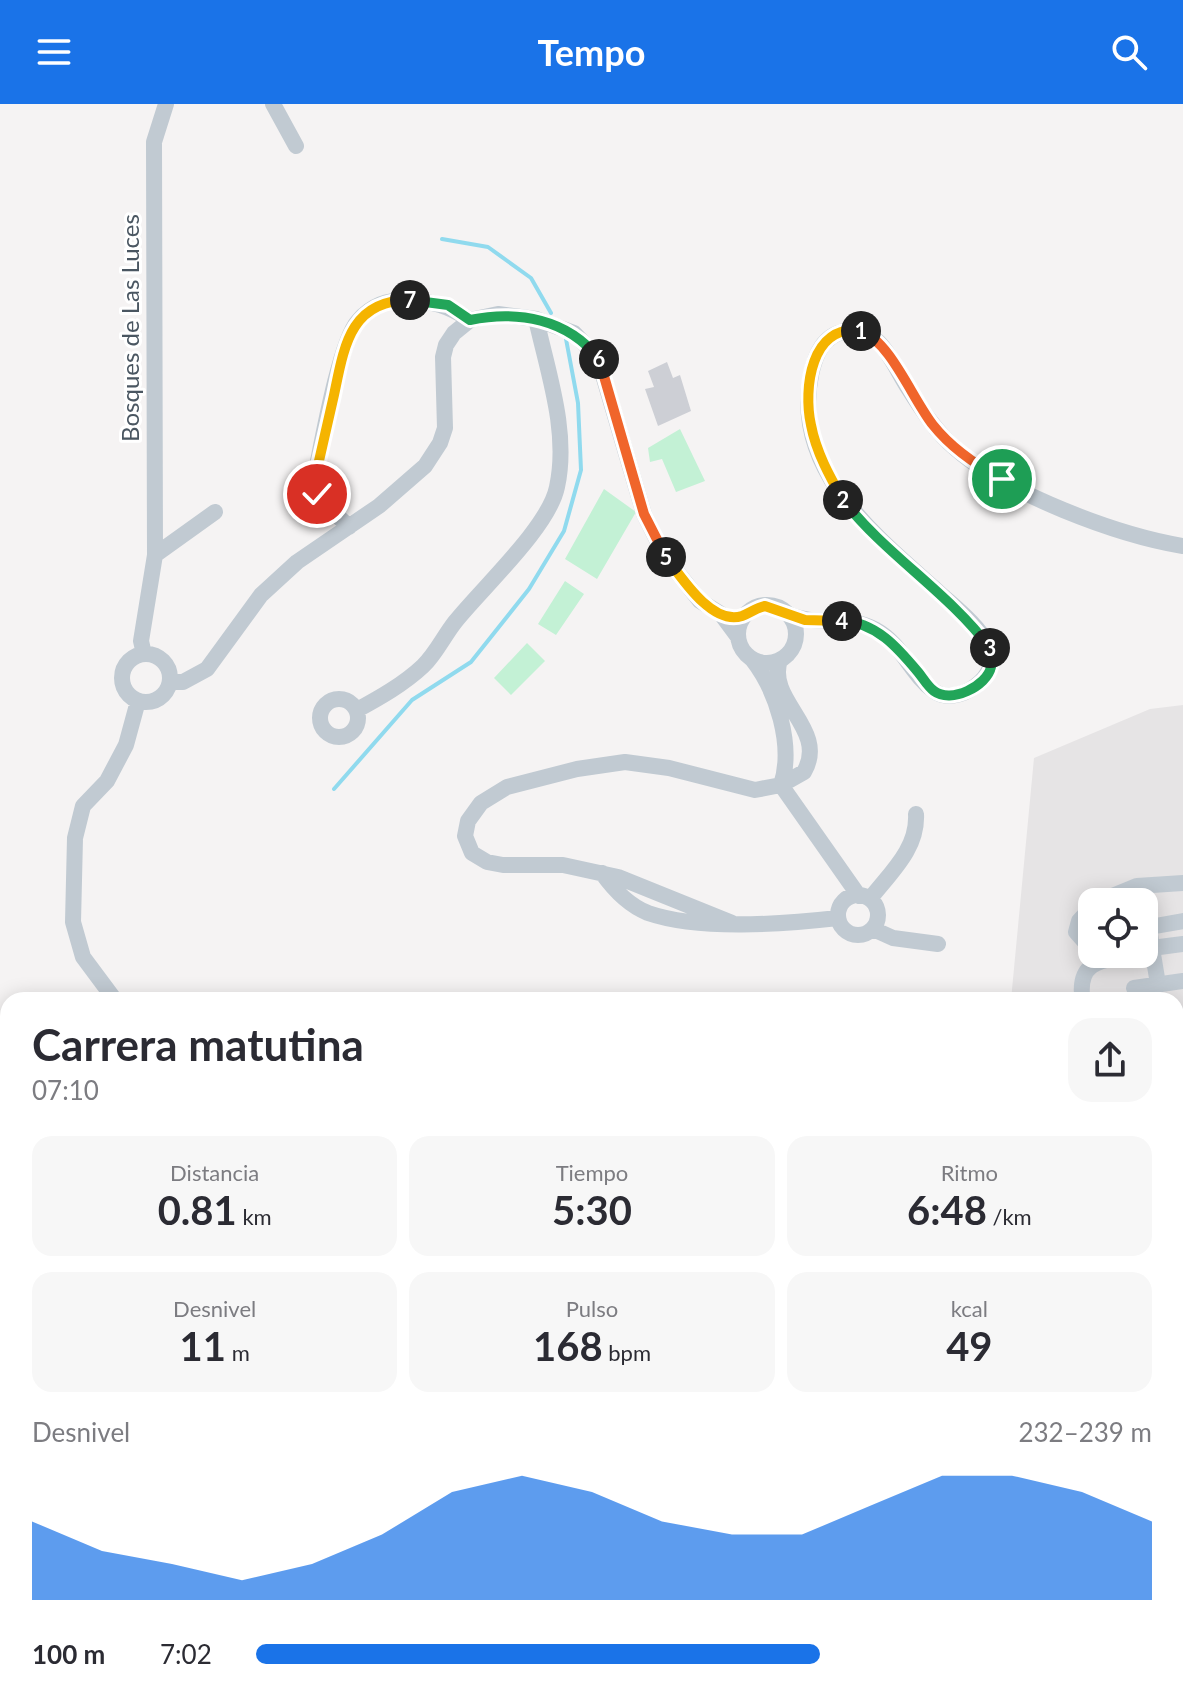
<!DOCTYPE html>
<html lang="es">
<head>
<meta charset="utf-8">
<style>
	body { margin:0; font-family:Lato,sans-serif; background:#f7f7f7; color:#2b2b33; height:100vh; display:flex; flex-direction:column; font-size:30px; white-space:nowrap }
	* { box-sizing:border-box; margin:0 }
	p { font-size:26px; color:#7c7c81 }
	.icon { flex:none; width:44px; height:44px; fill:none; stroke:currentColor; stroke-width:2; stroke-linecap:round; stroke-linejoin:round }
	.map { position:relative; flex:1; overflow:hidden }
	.details { position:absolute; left:0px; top:888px; width:1184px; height:708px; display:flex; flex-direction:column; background:#fff; border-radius:24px 24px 0 0; box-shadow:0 4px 20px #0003 }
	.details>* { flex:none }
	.buttons { position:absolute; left:1078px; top:784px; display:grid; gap:16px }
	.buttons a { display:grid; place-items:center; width:80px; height:80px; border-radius:16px; background:#fff; box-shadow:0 4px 20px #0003; font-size:40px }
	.pin { position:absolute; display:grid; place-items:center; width:68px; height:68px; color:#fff; margin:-34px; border:4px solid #fff; border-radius:50%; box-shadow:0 2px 8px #0007 }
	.km { position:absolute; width:40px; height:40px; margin:-20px; border-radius:50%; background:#222; color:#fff; font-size:22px; line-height:40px; text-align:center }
	.round { display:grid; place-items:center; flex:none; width:84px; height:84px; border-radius:24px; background:#f7f7f7 }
	.headline { display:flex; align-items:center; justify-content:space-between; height:136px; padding:0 32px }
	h1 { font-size:44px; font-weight:700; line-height:60px }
	.figures { display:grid; grid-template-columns:repeat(3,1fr); gap:12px; height:136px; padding:8px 32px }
	.figures div { display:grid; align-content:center; border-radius:20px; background:#f7f7f7; text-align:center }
	.figures b { font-size:40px; font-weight:700 }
	.figures small { font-size:22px; font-weight:400 }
	.figures p { font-size:22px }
	.chart { height:224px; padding:16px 32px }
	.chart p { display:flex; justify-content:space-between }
	.chart svg { width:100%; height:144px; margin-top:8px; fill:#1a73e8; opacity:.7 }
	ul { padding:0 32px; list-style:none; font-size:26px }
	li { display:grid; grid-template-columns:128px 96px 1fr; align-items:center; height:60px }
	li i { height:20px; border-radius:10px; background:#1a73e8 }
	header { display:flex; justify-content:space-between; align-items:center; height:104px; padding:0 32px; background:#1a73e8; color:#fff; font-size:36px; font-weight:700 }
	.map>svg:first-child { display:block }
</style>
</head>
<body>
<header><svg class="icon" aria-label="menu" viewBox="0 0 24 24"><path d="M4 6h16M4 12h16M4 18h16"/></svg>Tempo<svg class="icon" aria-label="search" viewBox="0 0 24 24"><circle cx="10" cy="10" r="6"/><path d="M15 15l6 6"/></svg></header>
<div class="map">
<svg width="1183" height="1596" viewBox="0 0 1183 1596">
	<rect width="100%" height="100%" fill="#f5f3f3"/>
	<path fill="#e6e4e5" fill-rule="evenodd" d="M1183 601V961L1176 960V896H1011L1034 654 1150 605ZM1092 798H1144V850H1092Z"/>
	<path fill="#c3f1d5" d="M680 325 705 377 676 388 662 355 650 358 648 344Z
		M604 385 636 408 597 475 565 455Z
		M565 477 584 490 556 531 538 520Z
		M527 539 545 557 511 591 494 574Z
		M84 1588H991L996 1596H72Z"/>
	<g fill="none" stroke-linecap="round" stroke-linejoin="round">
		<path stroke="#90daee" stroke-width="4" d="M442 135 488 143 531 174 551 209
			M334 685 412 596 471 558 529 485 564 427 581 366 578 299 566 235"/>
	</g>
	<path fill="#cdcfd5" d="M667 258 673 274 680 271 691 307 658 322 645 285 654 283 648 267Z"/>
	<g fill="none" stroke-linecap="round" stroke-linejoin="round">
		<path stroke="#c1cad2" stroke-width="16" d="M273 0 296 42
			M349 423 321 396 314 377C321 344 339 238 358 217 372 201 387 196 407 196 433 197 449 202 470 216
			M155 451 215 408
			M738 530a29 29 0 1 1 58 0a29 29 0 1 1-58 0Z
			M788 510C816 523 848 510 876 526 902 540 911 571 934 587 956 604 1004 572 989 542 977 519 953 502 935 485 873 430 792 365 811 271 815 251 823 231 846 227 880 221 893 261 908 284 922 306 936 328 956 345 1007 390 1117 431 1183 442
			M144 550 141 537 155 451 154 38 166 0
			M122 574a24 24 0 1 1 48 0a24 24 0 1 1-48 0Z
			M752 555C777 587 794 642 781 681
			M170 578H183L207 565 261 491 297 458 379 402 425 362 440 339 445 324 443 253 446 241 454 229 470 216 498 210 536 215 574 229 598 254 644 410 666 454 700 497 721 510 738 533
			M320 614a19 19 0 1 1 38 0a19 19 0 1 1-38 0Z
			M357 606C379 594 404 580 423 562 435 551 444 532 455 518 482 484 549 423 557 383 569 328 548 269 536 215
			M781 681 859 792
			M602 769C614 786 628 801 648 809 700 827 784 820 838 814
			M838 811a20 20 0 1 1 40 0a20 20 0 1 1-40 0Z
			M870 795C890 769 918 745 916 710
			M1098 798 1137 782 1183 779
			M1092 803 1079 817 1076 828 1084 837 1092 838
			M732 819 618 773 563 761H503L487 758 472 749 465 732 468 717 481 699 507 683 577 665 625 658 669 664 755 686 781 681 804 668C829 625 766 597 780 556
			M1149 823 1152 844 1183 840
			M1144 824 1183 817
			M873 825 893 834 938 840
			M1144 846 1152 844 1158 880
			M1134 884 1183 877
			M1082 891C1079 857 1102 857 1130 850
			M115 896 83 853 73 818 75 734 83 702 107 677 126 641 138 597
			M1176 1010 1183 1011
			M1176 1116H1183"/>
		<path stroke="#b3c2d1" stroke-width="20" d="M1176 1172H1183
			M0 1556 8 1550"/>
	</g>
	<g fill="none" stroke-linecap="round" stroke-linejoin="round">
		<defs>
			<path id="split-1" d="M861 227C890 237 913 296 933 321 952 345 976 361 1002 375"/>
			<path id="split-2" d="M843 396C830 373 816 348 811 321 803 285 811 219 861 227"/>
			<path id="split-3" d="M843 396C886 451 948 488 990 544"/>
			<path id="split-4" d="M842 517C876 518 898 544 918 568 923 574 928 583 934 587 951 600 987 582 991 563 992 557 990 549 990 544"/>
			<path id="split-5" d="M666 453C681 473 712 522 742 512 750 509 756 504 765 502L805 516 842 517"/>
			<path id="split-6" d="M599 255 644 410 666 453"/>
			<path id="split-7" d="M410 196 448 201 470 216C518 206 568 215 599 255"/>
			<path id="split-8" d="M317 390 316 370C322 344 328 317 334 291 344 243 350 196 410 196"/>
		</defs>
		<use href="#split-1" stroke="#fff" stroke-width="16"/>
		<use href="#split-2" stroke="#fff" stroke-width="16"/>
		<use href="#split-3" stroke="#fff" stroke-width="16"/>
		<use href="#split-4" stroke="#fff" stroke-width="16"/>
		<use href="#split-5" stroke="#fff" stroke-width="16"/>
		<use href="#split-6" stroke="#fff" stroke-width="16"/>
		<use href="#split-7" stroke="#fff" stroke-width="16"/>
		<use href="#split-8" stroke="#fff" stroke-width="16"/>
		<use href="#split-1" stroke="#f0652b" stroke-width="10"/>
		<use href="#split-2" stroke="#f5b400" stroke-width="10"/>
		<use href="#split-3" stroke="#22a559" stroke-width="10"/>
		<use href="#split-4" stroke="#22a559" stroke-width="10"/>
		<use href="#split-5" stroke="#f5b400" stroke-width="10"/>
		<use href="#split-6" stroke="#f0652b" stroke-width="10"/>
		<use href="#split-7" stroke="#22a559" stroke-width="10"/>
		<use href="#split-8" stroke="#f5b400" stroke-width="10"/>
	</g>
	<g text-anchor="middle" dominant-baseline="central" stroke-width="6" stroke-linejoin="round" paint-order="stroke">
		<g font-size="24" fill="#4a5661" stroke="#fff">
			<text transform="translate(129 224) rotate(-90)">Bosques de Las Luces</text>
		</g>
	</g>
</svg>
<div class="buttons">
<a><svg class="icon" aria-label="locate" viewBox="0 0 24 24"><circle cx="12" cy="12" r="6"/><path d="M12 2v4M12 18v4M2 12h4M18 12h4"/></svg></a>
</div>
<div class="pin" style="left:1002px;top:375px;background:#1e9e55"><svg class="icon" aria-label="arrive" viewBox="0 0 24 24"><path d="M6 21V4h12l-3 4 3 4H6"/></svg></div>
<div class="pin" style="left:317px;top:390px;background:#d93025"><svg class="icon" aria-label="check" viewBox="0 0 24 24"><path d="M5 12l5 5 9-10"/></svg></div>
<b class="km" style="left:861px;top:227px">1</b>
<b class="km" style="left:843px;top:396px">2</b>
<b class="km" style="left:990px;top:544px">3</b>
<b class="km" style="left:842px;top:517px">4</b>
<b class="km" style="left:666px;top:453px">5</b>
<b class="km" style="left:599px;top:255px">6</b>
<b class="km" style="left:410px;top:196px">7</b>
<section class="details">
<div class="headline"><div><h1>Carrera matutina</h1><p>07:10</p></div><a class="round"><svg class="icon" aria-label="share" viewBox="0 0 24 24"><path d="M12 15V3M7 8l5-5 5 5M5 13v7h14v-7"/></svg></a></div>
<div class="figures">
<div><p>Distancia</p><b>0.81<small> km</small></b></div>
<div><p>Tiempo</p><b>5:30</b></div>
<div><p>Ritmo</p><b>6:48<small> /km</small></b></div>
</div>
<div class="figures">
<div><p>Desnivel</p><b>11<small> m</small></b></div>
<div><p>Pulso</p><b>168<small> bpm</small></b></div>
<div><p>kcal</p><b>49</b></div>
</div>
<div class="chart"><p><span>Desnivel</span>232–239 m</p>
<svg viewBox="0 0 160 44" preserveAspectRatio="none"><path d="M0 44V20L10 29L20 33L30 38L40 33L50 24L60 11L70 6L80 11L90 20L100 24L110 24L120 15L130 6L140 6L150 11L160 20V44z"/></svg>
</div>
<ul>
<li><b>100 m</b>7:02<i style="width:63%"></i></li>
</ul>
</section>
</div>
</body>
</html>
